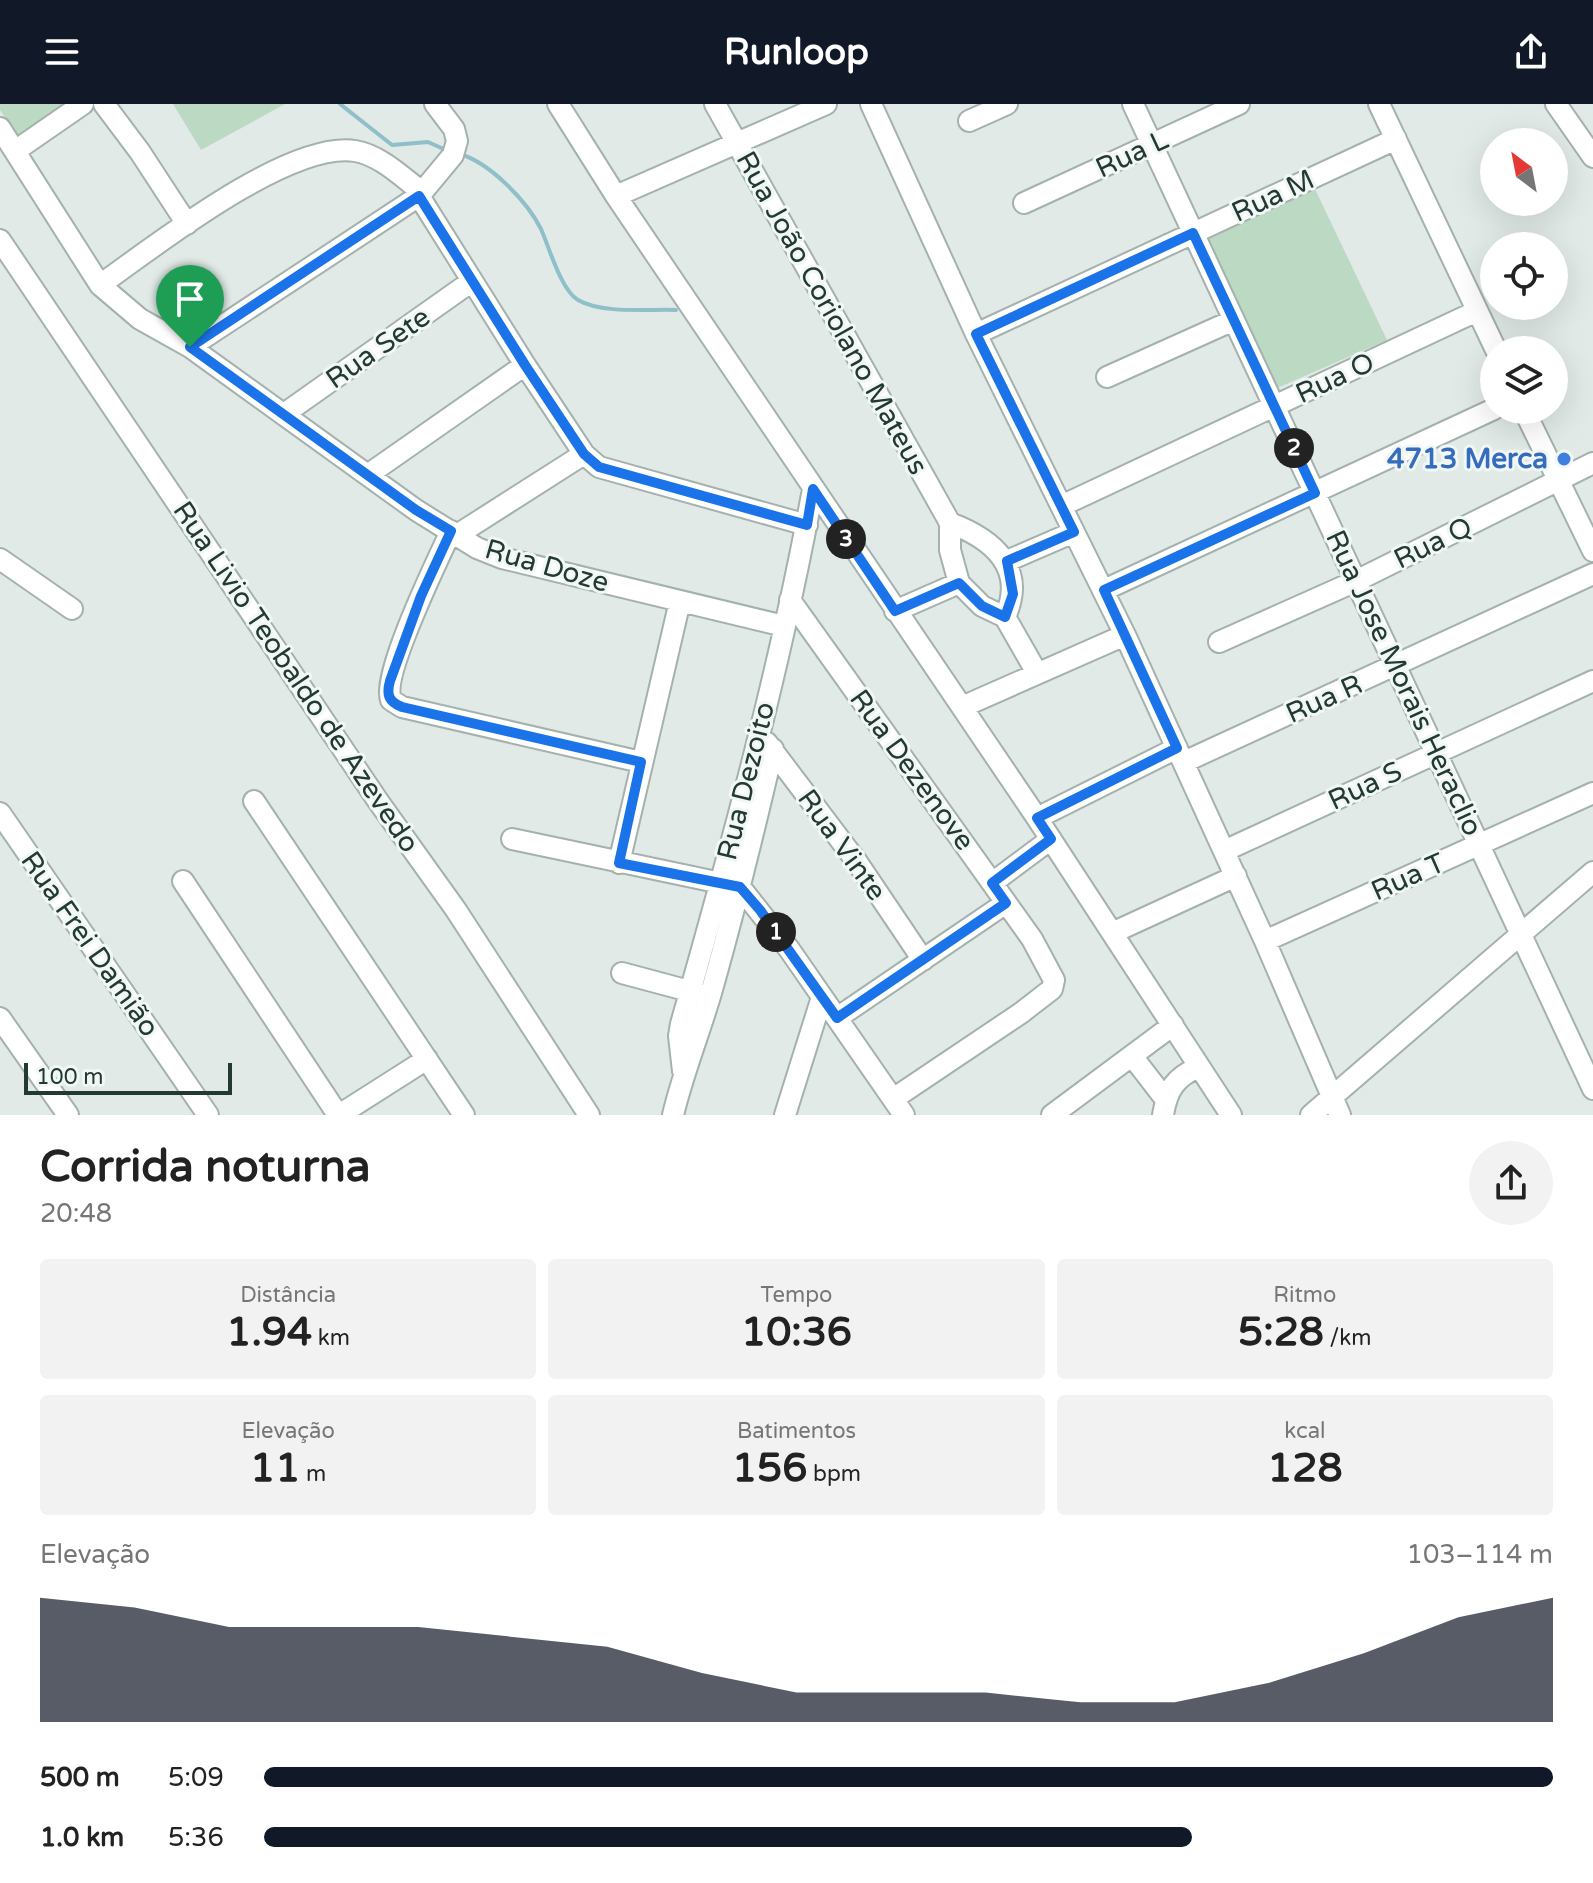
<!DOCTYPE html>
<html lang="pt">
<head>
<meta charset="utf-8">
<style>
	body { margin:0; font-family:"Varela Round",sans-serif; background:#f2f2f2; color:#222; height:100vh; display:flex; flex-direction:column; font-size:30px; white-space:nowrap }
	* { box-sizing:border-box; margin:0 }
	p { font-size:26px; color:#767676 }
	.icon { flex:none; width:44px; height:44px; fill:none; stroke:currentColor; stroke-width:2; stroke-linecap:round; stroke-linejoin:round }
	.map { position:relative; height:1011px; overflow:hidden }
	.side { display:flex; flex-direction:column; background:#fff; flex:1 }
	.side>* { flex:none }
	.needle { width:52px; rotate:328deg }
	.tools { position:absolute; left:1480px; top:24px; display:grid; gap:16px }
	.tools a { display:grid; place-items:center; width:88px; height:88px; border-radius:50%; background:#fff; box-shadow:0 8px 32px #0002; font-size:40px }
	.scale { position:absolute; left:24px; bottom:20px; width:208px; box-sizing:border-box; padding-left:8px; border:4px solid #233933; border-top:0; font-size:22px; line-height:28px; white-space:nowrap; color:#233933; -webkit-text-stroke:6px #f1f7f4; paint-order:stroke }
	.pin { position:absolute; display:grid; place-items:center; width:68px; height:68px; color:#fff; margin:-82px -34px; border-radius:50% 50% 50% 0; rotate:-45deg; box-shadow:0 0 8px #0007 }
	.pin .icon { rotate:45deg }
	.km { position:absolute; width:40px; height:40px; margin:-20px; border-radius:50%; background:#222; color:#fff; font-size:22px; line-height:40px; text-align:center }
	.round { display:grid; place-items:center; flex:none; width:84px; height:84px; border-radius:42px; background:#f2f2f2 }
	.overview { display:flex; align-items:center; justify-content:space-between; height:136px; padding:0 40px }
	h1 { font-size:44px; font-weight:700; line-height:60px }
	.stats { display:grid; grid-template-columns:repeat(3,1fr); gap:12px; height:136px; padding:8px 40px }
	.stats div { display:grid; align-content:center; border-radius:8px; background:#f2f2f2; text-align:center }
	.stats b { font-size:40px; font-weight:700 }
	.stats small { font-size:22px; font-weight:400 }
	.stats p { font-size:22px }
	.chart { height:224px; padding:16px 40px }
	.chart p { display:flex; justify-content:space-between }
	.chart svg { width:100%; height:144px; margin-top:8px; fill:#111827; opacity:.7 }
	ul { padding:0 40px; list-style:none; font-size:26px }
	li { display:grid; grid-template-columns:128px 96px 1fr; align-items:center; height:60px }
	li i { height:20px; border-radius:10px; background:#111827 }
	header { display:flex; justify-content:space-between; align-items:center; height:104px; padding:0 40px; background:#111827; color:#fff; font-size:36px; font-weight:700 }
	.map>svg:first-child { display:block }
</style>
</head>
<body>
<header><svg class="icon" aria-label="menu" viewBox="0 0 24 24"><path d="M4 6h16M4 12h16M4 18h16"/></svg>Runloop<svg class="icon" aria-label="share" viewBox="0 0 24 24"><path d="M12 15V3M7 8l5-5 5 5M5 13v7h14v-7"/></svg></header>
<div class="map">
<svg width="1593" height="1011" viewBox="0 0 1593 1011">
	<rect width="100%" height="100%" fill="#e1eae6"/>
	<path fill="#bcd9c4" d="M0 0H72L21 37 0 6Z
		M173 0H285L201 46Z
		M1314 83 1387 236 1275 285 1207 136Z"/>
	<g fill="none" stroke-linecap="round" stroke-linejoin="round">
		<path stroke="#8fbfc9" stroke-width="4" d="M340 0 392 41 428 38 448 47
			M460 50C490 59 527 97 541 125 549 143 561 186 578 196 602 210 648 205 676 206"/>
		<defs>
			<path id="minor" d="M104 0 140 48 187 120
				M558 0 616 92 1037 714 1231 1011
				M715 0 950 419V446L959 479 982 502 1005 513 1037 569
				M871 0 976 230 1125 531 1265 837 1340 1011
				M1133 0 1593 985
				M1379 0 1496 246
				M1556 0 1593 53
				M969 17 1007 0
				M0 24 100 181 140 215 190 243 416 406 477 444 502 454 784 522
				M15 47 83 0
				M419 92 525 261 584 350 599 363 807 421
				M616 92 826 0
				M1024 99 1239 0
				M0 136 378 697 456 806 589 1011
				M100 181C155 142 288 37 355 47 380 51 402 73 422 88
				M976 230 1396 35
				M190 243 419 92 453 51 457 37 454 25 435 0
				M1107 273 1234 216
				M1524 306 1593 447
				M284 310 472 177
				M369 370 525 261
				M1061 402 1477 207
				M950 419C993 435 1027 464 1005 513
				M451 427C438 455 381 572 391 596L402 603 641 658
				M457 431 584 350
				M0 455 72 505
				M1007 457 1074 428
				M1104 486 1494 305
				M790 496 1032 835 1054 876 1052 885 1021 909 893 995
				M895 507 959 479
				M1219 538 1356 477 1593 359
				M962 603 1125 531
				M767 639 857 758 923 856
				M1184 658 1593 470
				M254 697 464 1011
				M0 709 208 1011
				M1037 714 1177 644
				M512 735 740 783 789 845 904 1011
				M1224 747 1593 577
				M619 759 680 497
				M183 777 338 1011
				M992 779 1051 735
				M1112 829 1236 772
				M1265 837 1593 689
				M622 869 704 891
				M0 914 68 1011
				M837 914 1006 799
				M1132 952 1166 996
				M683 967 679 932 681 920C731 744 780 565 813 385
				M339 1011 427 955
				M673 1011C683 969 699 930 711 889 734 808 754 727 773 645
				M785 1011 822 893
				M1052 1011 1173 921
				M1163 1011C1167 986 1175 973 1199 963
				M1311 1011 1593 768"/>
		</defs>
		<use href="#minor" stroke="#a4b1ad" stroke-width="24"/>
		<use href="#minor" stroke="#fff" stroke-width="20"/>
	</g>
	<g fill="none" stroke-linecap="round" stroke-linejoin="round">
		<defs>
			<path id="route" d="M419 92 525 261 584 350 599 363 807 421 813 385 895 507 959 479 982 502 1005 513 1013 490 1007 457 1074 428 976 230 1193 129 1315 389 1104 486 1177 644 1037 714 1051 735 992 779 1006 799 837 914 760 806 740 783 619 759 641 658 402 603C389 598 386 591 390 577L421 492 451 427 416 406 190 243Z"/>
		</defs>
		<use href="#route" stroke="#fff" stroke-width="16"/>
		<use href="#route" stroke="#1a73e8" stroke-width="10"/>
	</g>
	<circle fill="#3f7fe0" stroke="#f1f7f4" stroke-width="3" cx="1564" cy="355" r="8"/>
	<g text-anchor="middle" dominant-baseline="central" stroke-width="6" stroke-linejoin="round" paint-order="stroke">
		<g font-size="28" fill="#233933" stroke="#f1f7f4">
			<text transform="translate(1132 50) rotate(-25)">Rua L</text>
			<text transform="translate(1273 92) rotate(-25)">Rua M</text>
			<text transform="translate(832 209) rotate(61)">Rua João Coriolano Mateus</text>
			<text transform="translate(378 244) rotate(-35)">Rua Sete</text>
			<text transform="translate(1335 274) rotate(-25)">Rua O</text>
			<text transform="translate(1433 439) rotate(-26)">Rua Q</text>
			<text transform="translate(547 462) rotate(16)">Rua Doze</text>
			<text transform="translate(296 573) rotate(56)">Rua Livio Teobaldo de Azevedo</text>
			<text transform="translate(1404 579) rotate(65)">Rua Jose Morais Heraclio</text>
			<text transform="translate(1324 595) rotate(-24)">Rua R</text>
			<text transform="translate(912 666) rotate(54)">Rua Dezenove</text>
			<text transform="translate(746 677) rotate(-76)">Rua Dezoito</text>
			<text transform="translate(1365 682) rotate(-25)">Rua S</text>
			<text transform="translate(842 741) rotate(54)">Rua Vinte</text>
			<text transform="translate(1408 773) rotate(-24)">Rua T</text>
			<text transform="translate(90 840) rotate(55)">Rua Frei Damião</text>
		</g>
		<g font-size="28" font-weight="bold" fill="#366cbe" stroke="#f1f7f4" text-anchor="end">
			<text x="1548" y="355">4713 Merca</text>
		</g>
	</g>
</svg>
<div class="tools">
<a><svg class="needle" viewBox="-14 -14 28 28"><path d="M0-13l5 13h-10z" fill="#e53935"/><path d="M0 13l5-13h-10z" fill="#767676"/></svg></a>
<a><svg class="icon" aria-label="locate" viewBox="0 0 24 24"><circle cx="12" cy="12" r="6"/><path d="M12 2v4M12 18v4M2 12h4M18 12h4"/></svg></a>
<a><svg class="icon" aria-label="layers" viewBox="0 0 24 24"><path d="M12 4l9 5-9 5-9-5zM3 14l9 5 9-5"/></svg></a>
</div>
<div class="scale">100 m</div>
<div class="pin" style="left:190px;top:243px;background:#1e9e55"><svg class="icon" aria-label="arrive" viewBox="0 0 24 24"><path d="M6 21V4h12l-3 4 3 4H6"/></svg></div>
<b class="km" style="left:776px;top:828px">1</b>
<b class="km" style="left:1294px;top:344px">2</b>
<b class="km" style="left:846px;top:435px">3</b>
</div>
<section class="side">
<div class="overview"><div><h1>Corrida noturna</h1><p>20:48</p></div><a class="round"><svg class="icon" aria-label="share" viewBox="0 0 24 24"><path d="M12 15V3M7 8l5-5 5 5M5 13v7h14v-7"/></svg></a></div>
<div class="stats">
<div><p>Distância</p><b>1.94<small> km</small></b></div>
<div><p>Tempo</p><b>10:36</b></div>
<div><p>Ritmo</p><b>5:28<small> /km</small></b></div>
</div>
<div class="stats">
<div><p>Elevação</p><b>11<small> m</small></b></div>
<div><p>Batimentos</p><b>156<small> bpm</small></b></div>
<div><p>kcal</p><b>128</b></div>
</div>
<div class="chart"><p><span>Elevação</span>103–114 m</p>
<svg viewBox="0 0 160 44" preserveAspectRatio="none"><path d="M0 44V6L10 9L20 15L30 15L40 15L50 18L60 21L70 29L80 35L90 35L100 35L110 38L120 38L130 32L140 23L150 12L160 6V44z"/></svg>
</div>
<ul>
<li><b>500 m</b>5:09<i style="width:100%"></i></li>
<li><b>1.0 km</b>5:36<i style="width:72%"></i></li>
</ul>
</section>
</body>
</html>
